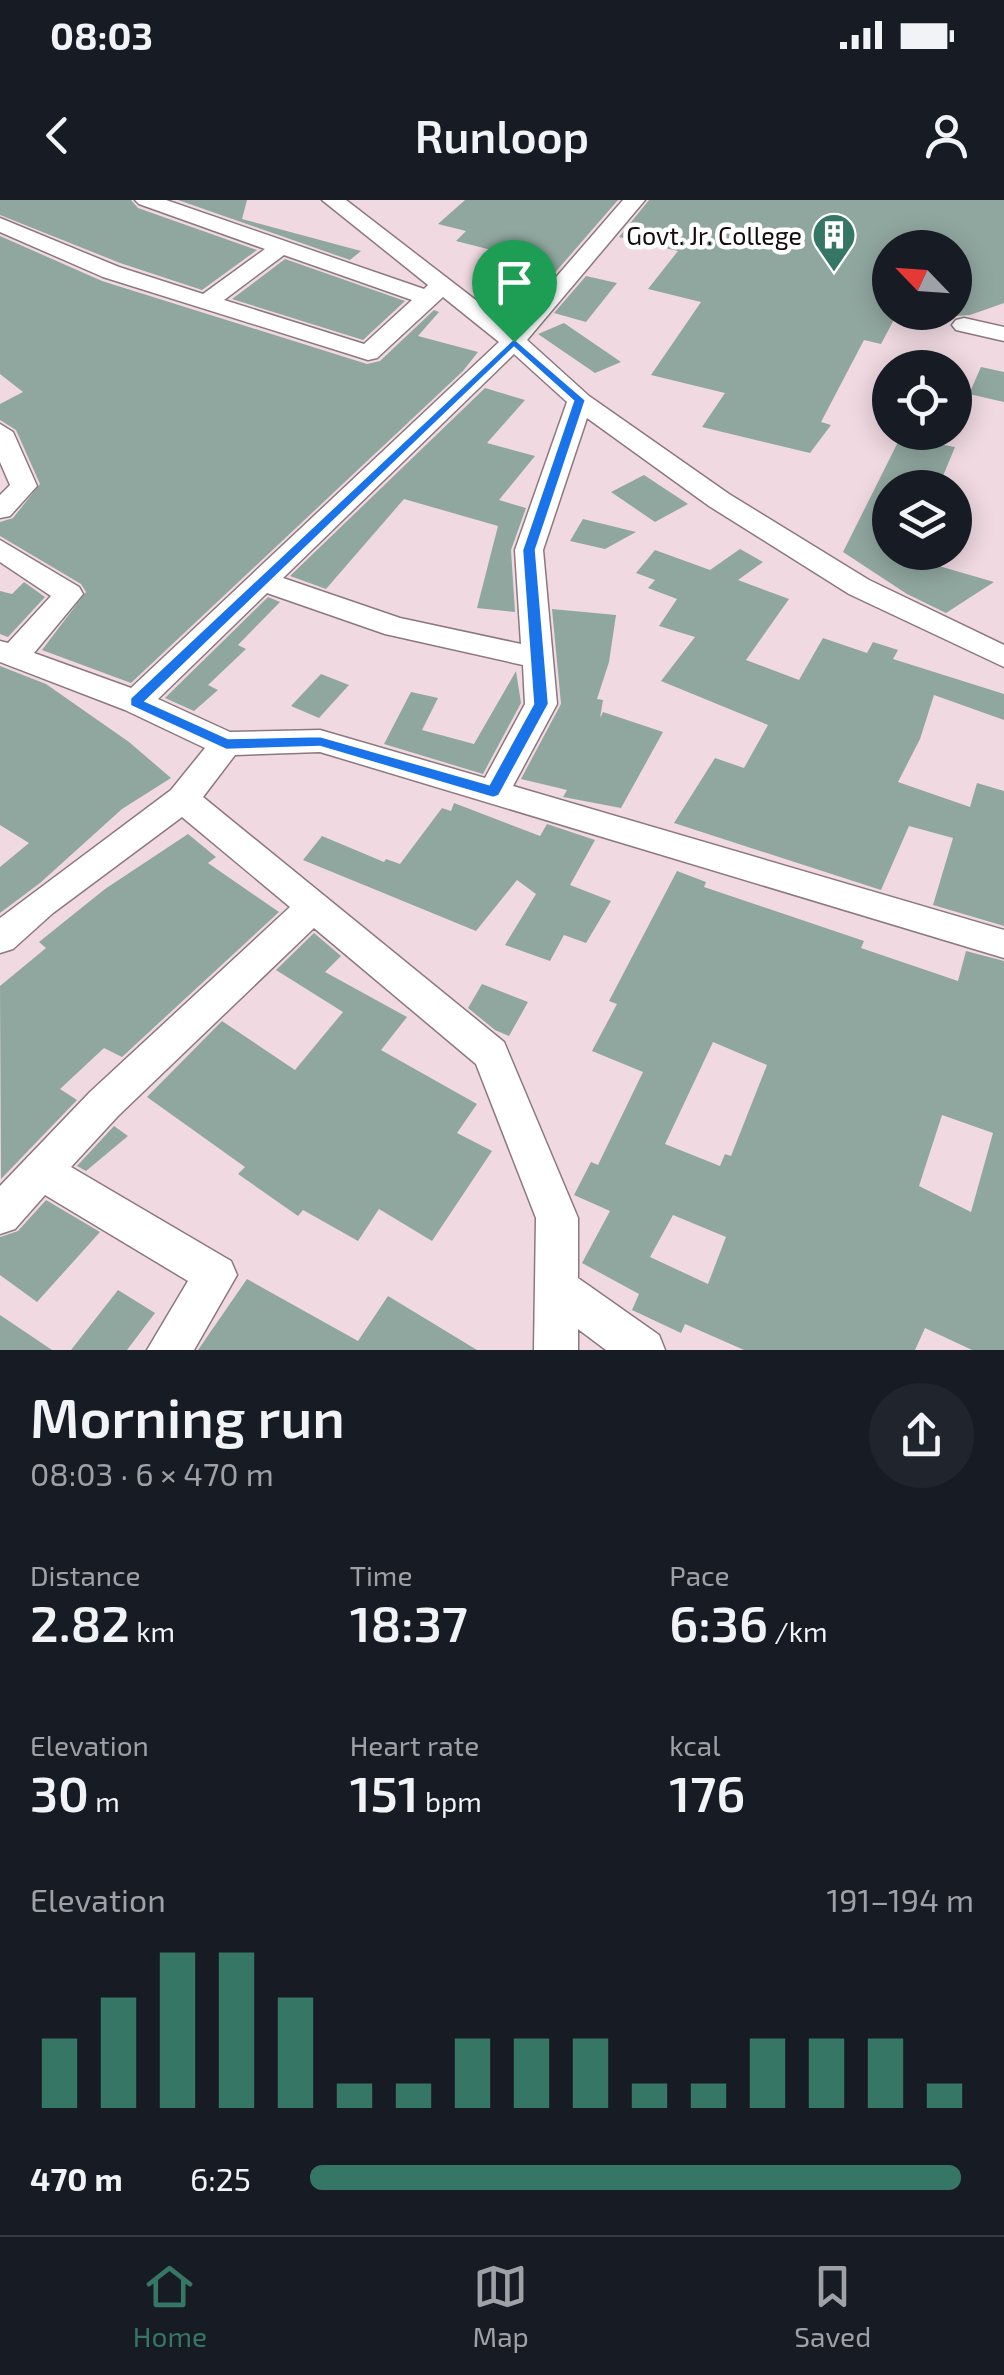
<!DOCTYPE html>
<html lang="en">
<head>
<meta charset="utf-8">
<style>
	body { margin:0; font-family:"Exo 2",sans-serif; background:#20242c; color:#f1f3f6; height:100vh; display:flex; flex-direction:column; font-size:38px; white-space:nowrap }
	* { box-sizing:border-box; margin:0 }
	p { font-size:32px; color:#9ea1a6 }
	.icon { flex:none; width:55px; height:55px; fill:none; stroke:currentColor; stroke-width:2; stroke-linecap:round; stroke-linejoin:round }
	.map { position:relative; height:1150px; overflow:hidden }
	.drawer { display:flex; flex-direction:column; background:#171b24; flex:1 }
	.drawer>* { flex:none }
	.needle { width:65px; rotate:295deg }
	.tools { position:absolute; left:872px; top:30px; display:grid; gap:20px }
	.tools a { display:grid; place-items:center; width:100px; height:100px; border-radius:50%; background:#171b24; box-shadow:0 5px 25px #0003; font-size:50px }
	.pin { position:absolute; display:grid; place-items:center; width:85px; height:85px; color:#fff; margin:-102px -42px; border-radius:50% 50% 50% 0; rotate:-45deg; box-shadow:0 0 10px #0007 }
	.pin .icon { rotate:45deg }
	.round { display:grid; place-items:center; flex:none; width:105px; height:105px; border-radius:52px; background:#20242c }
	.head { display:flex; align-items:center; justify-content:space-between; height:170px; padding:0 30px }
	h1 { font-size:55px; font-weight:600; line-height:75px }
	.figures { display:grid; grid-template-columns:repeat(3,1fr); gap:15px; height:170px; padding:10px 30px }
	.figures div { display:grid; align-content:center }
	.figures b { font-size:50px; font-weight:600 }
	.figures small { font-size:28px; font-weight:400 }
	.figures p { font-size:28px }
	.chart { height:280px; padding:20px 30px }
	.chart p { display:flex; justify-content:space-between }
	.chart svg { width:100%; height:180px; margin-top:10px; stroke:#367664; stroke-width:6 }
	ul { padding:0 30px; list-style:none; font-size:32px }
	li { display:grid; grid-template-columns:160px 120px 1fr; align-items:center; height:75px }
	li i { height:25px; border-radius:12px; background:#367664 }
	.status { display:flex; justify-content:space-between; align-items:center; height:70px; padding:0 50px; background:#171b24; direction:ltr }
	.status svg { height:28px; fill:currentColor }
	header { display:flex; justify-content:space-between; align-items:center; height:130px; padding:0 30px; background:#171b24; font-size:45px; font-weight:600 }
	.dock { display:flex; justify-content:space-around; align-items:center; height:140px; border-top:2px solid #363941; background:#171b24; font-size:28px; color:#9ea1a6 }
	.dock a { display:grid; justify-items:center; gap:5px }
	.dock .current { color:#367664 }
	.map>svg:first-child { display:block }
</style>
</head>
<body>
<div class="status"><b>08:03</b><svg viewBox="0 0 49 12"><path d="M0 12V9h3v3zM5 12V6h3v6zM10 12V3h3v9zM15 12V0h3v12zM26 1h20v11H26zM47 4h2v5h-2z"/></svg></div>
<header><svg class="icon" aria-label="back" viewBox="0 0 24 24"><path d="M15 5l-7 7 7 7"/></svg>Runloop<svg class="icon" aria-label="person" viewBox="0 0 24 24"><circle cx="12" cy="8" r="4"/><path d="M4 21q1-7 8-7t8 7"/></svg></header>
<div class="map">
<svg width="1004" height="1150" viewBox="0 0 1004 1150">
	<rect width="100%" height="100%" fill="#f0d9e1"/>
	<path fill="#90a79f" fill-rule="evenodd" d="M0 0H131L138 8 257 50 202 90 120 63 0 15Z
		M178 0H247L242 19 361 51 350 60Z
		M465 0H618L526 106 497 98 534 61 456 41 466 31 438 24Z
		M649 0H1004V103L970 115 955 116V48H890V112H898L881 144 864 140 821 222 831 225 810 253 702 227 725 193 651 175 701 102 648 89 678 51 619 37Z
		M0 36 102 81 367 164 380 161 434 110 439 112 418 136 478 152 463 171 131 483 42 450 86 392 81 384 0 336V322L13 318 40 284 16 230 0 220V204L23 192 0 174Z
		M285 59 405 101 363 140 232 99Z
		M586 76 617 83 586 122 554 113Z
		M564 123 621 162 595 173 538 134Z
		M981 167 1004 172V202L969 194Z
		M485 188 525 200 487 243 535 256 499 300 526 308 511 350 515 412 477 408 498 326 404 299 326 389 290 376Z
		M903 232H944L939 244 955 247 938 288H890V352H945L939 366 994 382 946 413 907 394 843 352Z
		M644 275 688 304 655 322 611 292Z
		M583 319 636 332 605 349 570 341Z
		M740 349 763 362 738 380 789 399 746 460 799 480 823 438 867 453 873 442 898 450 893 459 1004 494V520L934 495 920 539 898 582 970 607 977 583 1004 591V726L933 705 953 638 909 626 881 690 674 623 715 558 744 568 768 525 661 481 695 437 659 426 677 399 648 388 655 380 636 373 655 350 710 370Z
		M24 382 45 397 8 437 0 434V391L12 394Z
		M268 397 280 402 238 445 246 449 208 485 218 490 194 511 165 498Z
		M552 409 616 415 609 462 597 499 603 500 600 518 603 512 663 532 621 608 563 597 567 590 521 579 561 504Z
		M0 466 46 484 129 542 171 578 122 609 40 683 0 713V667L29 643 0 625Z
		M516 471 521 503 483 574 384 544 411 492 438 498 422 530 474 544Z
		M321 474 349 485 319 518 291 506Z
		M454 603 540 636 547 624 595 640 570 685 611 701 586 743 564 735 550 761 505 745 536 694 517 680 476 731 303 660 322 636 384 662 386 659 400 664 442 608 451 611Z
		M188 634 216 657 208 663 279 712 122 857 104 848 60 889 77 900 1 979 0 786 46 748 39 742 105 689Z
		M677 671 706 682 704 687 864 741 861 748 958 781 966 751 1004 761V1150H972L925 1128 915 1150H744L685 1124 681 1133 632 1110 639 1094 582 1063 610 1011 574 995 591 962 598 965 643 872 592 851 617 804 609 801ZM713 842 767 865 731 956 725 954 720 966 665 944ZM942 915 993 933 971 1012 919 986ZM673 1015 726 1037 708 1084 650 1057Z
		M314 733 341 756 325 772 407 817 381 850 477 904 457 933 492 951 432 1041 379 1009 358 1041 303 1010 298 1016 238 974 245 967 147 897 222 821 295 870 343 812 276 770Z
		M482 784 528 802 509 836 495 830 468 808Z
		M114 926 128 936 86 971 77 966Z
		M46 1000 100 1032 37 1102 0 1075V1037L18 1031Z
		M247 1079 358 1141 388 1096 477 1150H198Z
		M118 1090 155 1113 127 1150H71Z
		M0 1115 52 1150H0Z"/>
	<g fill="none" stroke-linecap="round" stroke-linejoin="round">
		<defs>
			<path id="minor" d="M135 0H166L424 89 428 85 322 0H346L512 128 623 0H645L527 140 589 196 729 294 869 380 1004 445V467L849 394 709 306 587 218 543 350 557 504 513 586 1004 730V758L320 552 235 555 203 597 504 842 578 1018V1078L659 1135 665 1150H606L578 1129V1150H534L536 1018 476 864 314 728 118 916 71 967 231 1061 237 1075 194 1150H147L188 1081 45 995 15 1029 0 1034V986L90 892 290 707 182 617 53 713 13 749 0 753V718L171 590 205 548 125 510 0 462V441L8 443 51 396 0 362V340L79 387 83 394 34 453 131 488 499 142 443 97 377 158 368 160 103 77 0 32V18L119 67 203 94 265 49 139 4ZM284 55 412 100 364 144 224 100ZM514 154 567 202 515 350 521 444 400 418 283 378ZM267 393 385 434 523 465 525 504 485 578 320 530 230 532 158 499Z
				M964 118 1004 127V141L956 130 952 125 956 120Z
				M0 224 13 232 37 286 10 316 0 318V295L10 285 0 262Z"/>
		</defs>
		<use href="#minor" stroke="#8d787f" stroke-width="3"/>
		<use href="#minor" fill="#fff" fill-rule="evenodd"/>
	</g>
	<path fill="#1a73e8" stroke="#fff" stroke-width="2.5" fill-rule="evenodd" d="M514 138 586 200 536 350 549 504 499 596 493 598 320 547 226 550 130 506V498ZM514 148 573 201 522 350 533 504 489 584 320 536 228 538 146 501Z"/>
	<defs>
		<symbol id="building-pin" viewBox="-11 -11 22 30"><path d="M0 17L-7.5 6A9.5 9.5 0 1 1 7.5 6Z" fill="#367664" stroke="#fff"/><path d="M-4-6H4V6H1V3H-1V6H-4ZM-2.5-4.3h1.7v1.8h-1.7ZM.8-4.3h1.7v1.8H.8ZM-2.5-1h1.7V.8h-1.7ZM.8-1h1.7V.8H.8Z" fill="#fff"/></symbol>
	</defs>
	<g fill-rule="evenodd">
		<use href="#building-pin" x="809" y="10" width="50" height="68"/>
	</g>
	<g text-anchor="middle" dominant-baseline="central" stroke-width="9" stroke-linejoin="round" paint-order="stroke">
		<g font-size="25" fill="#140d0f" stroke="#fff" text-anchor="end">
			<text x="802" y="35">Govt. Jr. College</text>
		</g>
	</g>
</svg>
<div class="tools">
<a><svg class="needle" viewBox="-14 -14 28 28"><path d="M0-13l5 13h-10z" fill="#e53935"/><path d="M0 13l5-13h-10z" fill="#9ea1a6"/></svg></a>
<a><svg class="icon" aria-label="locate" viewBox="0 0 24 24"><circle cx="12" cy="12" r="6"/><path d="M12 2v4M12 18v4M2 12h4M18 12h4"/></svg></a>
<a><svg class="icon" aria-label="layers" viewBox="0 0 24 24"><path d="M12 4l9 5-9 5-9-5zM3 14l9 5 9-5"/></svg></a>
</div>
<div class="pin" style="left:514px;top:142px;background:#1e9e55"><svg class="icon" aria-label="arrive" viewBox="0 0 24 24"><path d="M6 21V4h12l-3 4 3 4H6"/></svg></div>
</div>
<section class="drawer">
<div class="head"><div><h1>Morning run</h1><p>08:03 · 6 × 470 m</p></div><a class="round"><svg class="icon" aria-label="share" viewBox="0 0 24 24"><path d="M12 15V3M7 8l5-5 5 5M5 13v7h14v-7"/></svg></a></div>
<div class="figures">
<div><p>Distance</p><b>2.82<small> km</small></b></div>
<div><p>Time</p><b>18:37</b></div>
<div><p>Pace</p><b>6:36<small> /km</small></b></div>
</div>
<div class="figures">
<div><p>Elevation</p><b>30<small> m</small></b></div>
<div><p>Heart rate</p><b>151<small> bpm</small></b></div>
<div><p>kcal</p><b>176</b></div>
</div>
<div class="chart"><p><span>Elevation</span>191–194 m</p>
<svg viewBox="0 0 160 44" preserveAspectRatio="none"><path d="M5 44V27M15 44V17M25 44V6M35 44V6M45 44V17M55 44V38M65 44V38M75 44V27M85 44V27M95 44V27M105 44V38M115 44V38M125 44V27M135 44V27M145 44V27M155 44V38"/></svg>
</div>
<ul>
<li><b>470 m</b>6:25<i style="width:98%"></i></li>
</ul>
</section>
<nav class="dock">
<a class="current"><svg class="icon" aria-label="home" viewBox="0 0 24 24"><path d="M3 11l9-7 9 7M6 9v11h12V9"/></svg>Home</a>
<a><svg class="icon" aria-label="map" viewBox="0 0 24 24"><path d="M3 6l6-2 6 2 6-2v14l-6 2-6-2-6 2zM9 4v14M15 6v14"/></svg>Map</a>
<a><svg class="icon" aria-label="saved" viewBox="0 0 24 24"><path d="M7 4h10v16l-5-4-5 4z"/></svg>Saved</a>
</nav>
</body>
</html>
